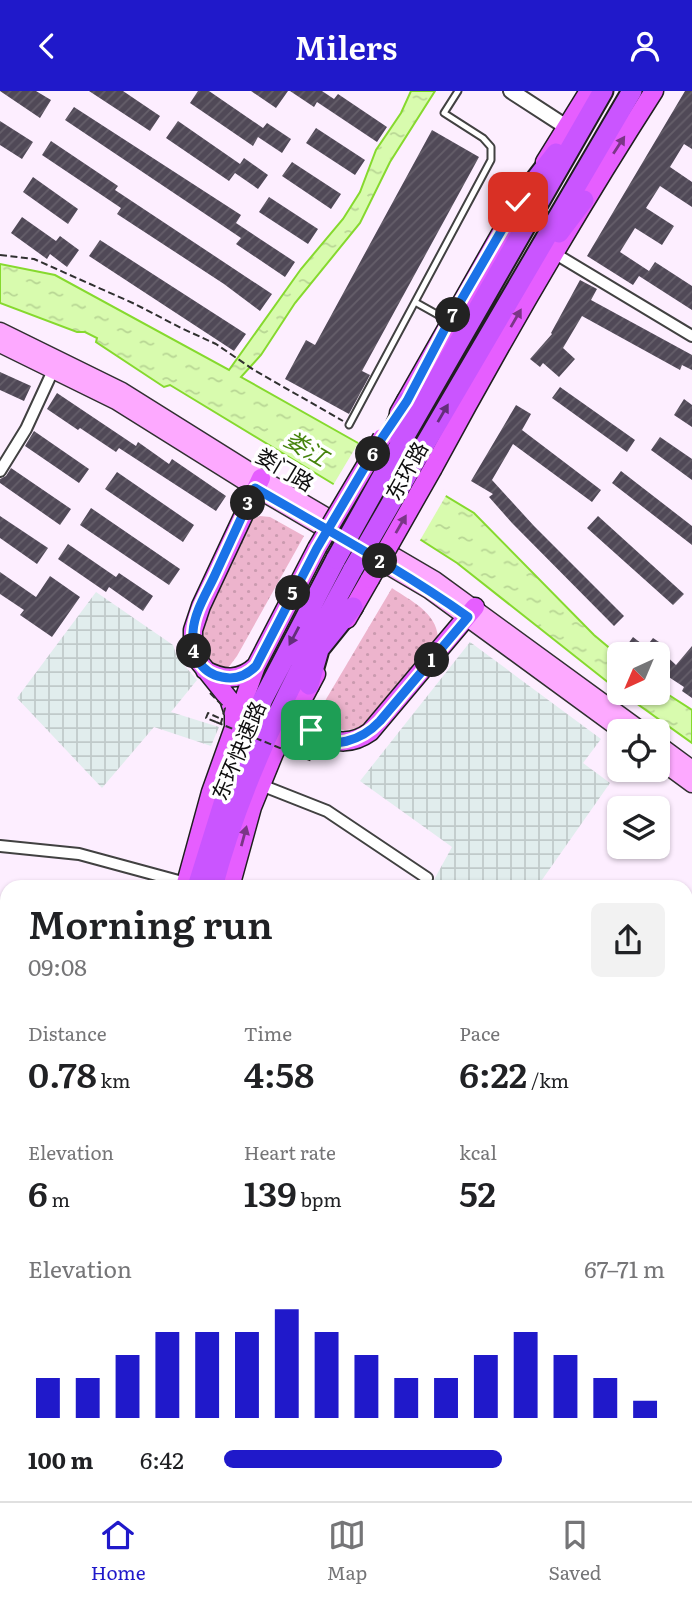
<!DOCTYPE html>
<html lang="en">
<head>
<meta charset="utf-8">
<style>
	body { margin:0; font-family:Literata,"Noto Sans SC",serif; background:#f2f2f2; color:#202124; height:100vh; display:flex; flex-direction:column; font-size:26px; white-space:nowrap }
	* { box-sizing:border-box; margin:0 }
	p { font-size:23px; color:#757577 }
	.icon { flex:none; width:38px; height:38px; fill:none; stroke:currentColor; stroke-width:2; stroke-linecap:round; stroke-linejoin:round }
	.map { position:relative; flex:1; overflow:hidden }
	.side { position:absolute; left:0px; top:789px; width:693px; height:621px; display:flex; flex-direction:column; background:#fff; border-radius:21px 21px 0 0; box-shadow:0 2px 5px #0004 }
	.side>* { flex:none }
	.needle { width:46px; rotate:224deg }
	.buttons { position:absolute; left:607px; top:551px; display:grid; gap:14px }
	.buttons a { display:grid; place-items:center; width:63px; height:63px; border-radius:10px; background:#fff; box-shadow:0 2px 5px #0004; font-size:35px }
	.pin { position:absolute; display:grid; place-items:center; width:60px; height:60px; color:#fff; margin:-30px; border-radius:14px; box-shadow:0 4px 10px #0006 }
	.km { position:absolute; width:35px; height:35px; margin:-18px; border-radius:50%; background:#222; color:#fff; font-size:19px; line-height:35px; text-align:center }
	.round { display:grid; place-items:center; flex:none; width:74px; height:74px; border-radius:10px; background:#f2f2f2 }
	.overview { display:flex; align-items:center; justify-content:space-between; height:119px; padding:0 28px }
	h1 { font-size:38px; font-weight:600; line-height:52px }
	.metrics { display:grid; grid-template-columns:repeat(3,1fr); gap:10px; height:119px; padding:7px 28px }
	.metrics div { display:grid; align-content:center }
	.metrics b { font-size:35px; font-weight:600 }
	.metrics small { font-size:19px; font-weight:400 }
	.metrics p { font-size:19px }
	.chart { height:196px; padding:14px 28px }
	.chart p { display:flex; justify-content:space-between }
	.chart svg { width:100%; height:126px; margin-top:7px; stroke:#2019ca; stroke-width:6 }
	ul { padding:0 28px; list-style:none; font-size:23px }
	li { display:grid; grid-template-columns:112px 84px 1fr; align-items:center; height:52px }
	li i { height:18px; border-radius:9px; background:#2019ca }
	header { display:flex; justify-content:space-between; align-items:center; height:91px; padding:0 28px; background:#2019ca; color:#fff; font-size:32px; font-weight:600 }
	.dock { display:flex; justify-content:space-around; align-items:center; height:98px; border-top:2px solid #e0e0e0; background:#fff; font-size:19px; color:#757577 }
	.dock a { display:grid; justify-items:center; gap:4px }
	.dock .active { color:#2019ca }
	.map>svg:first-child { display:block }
</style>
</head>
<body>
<header><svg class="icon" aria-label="back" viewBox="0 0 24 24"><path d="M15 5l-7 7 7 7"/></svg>Milers<svg class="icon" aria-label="person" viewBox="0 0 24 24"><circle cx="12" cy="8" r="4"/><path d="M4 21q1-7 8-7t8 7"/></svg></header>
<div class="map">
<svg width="692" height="1410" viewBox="0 0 692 1410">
	<defs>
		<pattern id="industrial-grid" width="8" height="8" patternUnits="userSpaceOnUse" patternTransform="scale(1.75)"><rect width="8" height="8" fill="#e1eded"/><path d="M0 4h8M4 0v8" fill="none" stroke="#c0caca"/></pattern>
		<pattern id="grass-dots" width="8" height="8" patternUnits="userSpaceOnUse" patternTransform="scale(1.75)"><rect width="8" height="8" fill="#edb4cd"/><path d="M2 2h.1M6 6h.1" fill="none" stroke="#ca9aaf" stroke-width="1.8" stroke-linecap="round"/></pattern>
		<pattern id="water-ripples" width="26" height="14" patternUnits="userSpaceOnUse" patternTransform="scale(1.75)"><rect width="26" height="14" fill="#d8fbae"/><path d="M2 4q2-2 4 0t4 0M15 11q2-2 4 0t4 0" fill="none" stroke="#b8d694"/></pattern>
		<pattern id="building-hatch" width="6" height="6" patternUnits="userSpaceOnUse" patternTransform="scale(1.75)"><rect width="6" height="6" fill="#504957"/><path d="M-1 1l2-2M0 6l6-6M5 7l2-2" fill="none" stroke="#655f6a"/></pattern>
	</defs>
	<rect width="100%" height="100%" fill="#fdeeff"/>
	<path fill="url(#industrial-grid)" d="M96 501 173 554 177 566 197 589 171 621 219 636 211 655 154 636 102 697 17 607Z
		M470 551 601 648 583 672 610 692 537 796H430L452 756 360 690Z"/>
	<path fill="url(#grass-dots)" d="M260 425 270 426 304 445 237 565 225 581H220L202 562 198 533 250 429Z
		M392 497C411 510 436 521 438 546L371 630C354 641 334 644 322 626V615Z
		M0 1338 7 1344V1404H87L95 1410H0Z"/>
	<path fill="url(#water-ripples)" stroke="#86d92e" stroke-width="2" d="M411 0H435L390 71 360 132 295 212 261 264 241 286 358 352 474 422 594 544 619 565V600L457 472 335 394 170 294 164 296 96 251 97 247 85 241H77L0 212V173L55 184 229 279 301 178 343 128 360 101 376 59 401 22Z
		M658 597 692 619V652L622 602H658Z"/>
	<path fill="#fdeeff" d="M360 349 448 401 419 451 332 396Z"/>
	<path fill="url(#building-hatch)" d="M0 0H36L51 9 40 27Z
		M89 0H123L160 25 150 40Z
		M198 0H209L263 37 267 32 291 48 282 62 258 46 253 55 190 12Z
		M251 0H288L276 17Z
		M290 0H322L334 8 338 3 387 36 377 51 317 11 314 16Z
		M685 0H692V58L684 53 670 76 692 91V116L660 95 646 117 674 135 662 154 635 137 620 161 649 180 655 171 692 195V219L639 185 633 194 587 165Z
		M74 16 241 124 236 132 295 171 285 186 236 153 241 147 65 29Z
		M0 30 33 51 22 68 0 54Z
		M178 30 240 73 244 67 268 84 258 98 235 82 229 90 166 47Z
		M316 37 365 69 355 84 306 52Z
		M432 39 479 66 362 280 370 284 349 323 285 288 306 249 315 254Z
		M51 50 118 95 115 99 272 203 260 220 224 193 117 123 121 117 42 64Z
		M292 71 341 103 331 118 282 85Z
		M33 86 78 118 68 133 23 101Z
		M269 106 318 138 308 153 259 121Z
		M22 126 56 150 60 145 79 159 67 176 50 163 47 168 11 142Z
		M100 149 246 243 234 260 89 165Z
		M580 189 597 198 591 209 692 264V279L682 274 680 279 582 225 563 257 575 268 559 286 543 272 540 276 530 268 552 243 551 242Z
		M0 281 31 295 24 310 0 299Z
		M560 296 635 349 627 361 552 307Z
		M57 302 136 355 138 351 169 373 172 368 226 405 216 420 119 357 116 361 80 337 78 339 47 318Z
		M684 308 692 314V336L674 324Z
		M516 314 531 323 522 339 601 399 592 411 513 353 492 389 534 435 624 525 614 535 512 432 489 406 493 403 471 390Z
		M34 340 89 378 79 392 25 355Z
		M660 346 692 368V389L651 359Z
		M11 377 71 418 60 434 0 392V388L6 385Z
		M621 380 692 435V454L612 392Z
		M117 381 194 434 183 451 105 398Z
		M91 417 180 478 169 494 80 434Z
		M0 425 48 457 37 473 0 447Z
		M598 425 684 503 673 514 587 437Z
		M68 453 116 486 119 482 153 505 143 520 109 496 106 501 58 468Z
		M0 481 36 506 50 485 80 506 52 546 20 524 24 519 0 503Z
		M633 546 646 556 653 547 665 555 661 560 676 574 692 555V607L682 600 684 596 658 579V564H633L625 557Z"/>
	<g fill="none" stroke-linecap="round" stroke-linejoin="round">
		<defs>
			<path id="service" d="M415 211 449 230
				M349 334 491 69V56L483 47 444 22 458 0"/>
			<path id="minor" d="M554 162 692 245
				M0 380 26 338 56 273
				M261 694 327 720 427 787 423 796
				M0 755 79 763 186 792
				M686 850 692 840
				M686 993 692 996
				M0 1159 7 1149
				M686 1383 692 1387"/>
			<path id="tertiary" d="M511 0 568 37
				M0 1084 7 1089
				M0 1099 7 1104
				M446 1404 455 1410"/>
			<path id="secondary" d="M0 240 122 300 261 387 435 489 642 640
				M0 253 116 310 255 397 429 499 622 640
				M658 653 692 678
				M658 668 692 693"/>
			<path id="primary" d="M545 71 589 0
				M399 322 525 100
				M433 377C502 249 575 123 654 0
				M347 528 370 488
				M205 579C223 589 240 590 256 575
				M234 634V623L229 608 197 568 193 557V539L201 515 261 387
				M278 656C310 625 332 668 370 641L475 516
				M185 796 211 701 256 575 317 457
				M230 796 252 716 274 662 316 583
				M175 1407 221 1408"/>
			<path id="trunk" d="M518 111 556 62
				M559 142 584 109
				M387 354 407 310
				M398 357 603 0
				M417 367 632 0
				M320 557 353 516
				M309 594 321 552
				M197 796 226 703 263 608 336 468
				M213 796C243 682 297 581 353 478
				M109 1410 110 1404"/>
		</defs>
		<use href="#service" stroke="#414141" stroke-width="9"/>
		<use href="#minor" stroke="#414141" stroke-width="14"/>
		<use href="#tertiary" stroke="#414141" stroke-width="18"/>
		<use href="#secondary" stroke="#303030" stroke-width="19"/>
		<use href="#primary" stroke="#1f1f1f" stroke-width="21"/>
		<use href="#trunk" stroke="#1f1f1f" stroke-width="23"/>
		<path stroke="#303030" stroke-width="2" stroke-dasharray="7 3.5" stroke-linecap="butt" d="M0 164 34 168 135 213 181 237 216 253 254 279 343 330
			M216 631 206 627 208 622 219 627
			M300 661 314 666 312 670 302 666
			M0 1404 7 1401
			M36 1404 45 1410"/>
		<use href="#service" stroke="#fff" stroke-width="5"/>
		<use href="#minor" stroke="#fff" stroke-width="10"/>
		<use href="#tertiary" stroke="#fff" stroke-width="14"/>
		<use href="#secondary" stroke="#fda9ff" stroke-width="16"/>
		<use href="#primary" stroke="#e65eff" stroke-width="18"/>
		<use href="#trunk" stroke="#ca55ff" stroke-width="19"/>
		<defs>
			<path id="primary-bridge" d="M317 457 382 347
				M370 488 433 377"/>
			<path id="trunk-bridge" d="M336 468 398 357
				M353 478 417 367
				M205 1404 206 1410"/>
		</defs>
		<use href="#primary-bridge" stroke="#1f1f1f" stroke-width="21" stroke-linecap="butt"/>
		<use href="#trunk-bridge" stroke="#1f1f1f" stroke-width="23" stroke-linecap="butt"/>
		<path stroke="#303030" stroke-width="2" stroke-dasharray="7 3.5" stroke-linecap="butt" d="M210 602 225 617 221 632
			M216 631 302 666
			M293 662 304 652 324 658"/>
		<use href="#primary-bridge" stroke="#e65eff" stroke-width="18"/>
		<use href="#trunk-bridge" stroke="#ca55ff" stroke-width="19"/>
	</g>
	<defs><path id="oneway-solid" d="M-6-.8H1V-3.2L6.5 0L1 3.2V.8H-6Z" transform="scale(1.75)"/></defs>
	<g fill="#7a3686">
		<use href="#oneway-solid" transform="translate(619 54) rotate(-57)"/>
		<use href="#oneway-solid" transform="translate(516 227) rotate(-60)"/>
		<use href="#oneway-solid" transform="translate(401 433) rotate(-60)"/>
		<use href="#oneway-solid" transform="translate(244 745) rotate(-75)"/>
	</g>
	<g fill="#632e7a">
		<use href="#oneway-solid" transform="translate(443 322) rotate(-60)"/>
		<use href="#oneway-solid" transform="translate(294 545) rotate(118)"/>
	</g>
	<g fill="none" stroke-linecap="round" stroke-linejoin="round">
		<defs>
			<path id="route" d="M311 639C330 663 363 648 380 630L468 526C400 478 327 439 255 397 241 427 228 456 214 486 206 503 194 522 193 541 191 562 200 582 222 586 235 589 247 584 256 575L317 457 382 347 407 310 449 230 518 111"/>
		</defs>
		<use href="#route" stroke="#fff" stroke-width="14"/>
		<use href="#route" stroke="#1a73e8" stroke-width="9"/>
	</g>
	<g text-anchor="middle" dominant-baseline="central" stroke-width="7" stroke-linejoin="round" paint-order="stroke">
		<g font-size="21" fill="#0e0e0e" stroke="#fff">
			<text transform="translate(286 377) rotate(31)">娄门路</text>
			<text transform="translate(405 379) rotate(-61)">东环路</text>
			<text transform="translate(237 659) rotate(-67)">东环快速路</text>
		</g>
		<g font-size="23" font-style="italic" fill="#46840d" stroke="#fff">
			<text transform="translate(307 356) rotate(31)">娄江</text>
		</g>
	</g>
</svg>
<div class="buttons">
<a><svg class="needle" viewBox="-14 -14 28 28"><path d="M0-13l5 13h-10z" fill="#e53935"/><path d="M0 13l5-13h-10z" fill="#757577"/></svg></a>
<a><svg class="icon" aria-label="locate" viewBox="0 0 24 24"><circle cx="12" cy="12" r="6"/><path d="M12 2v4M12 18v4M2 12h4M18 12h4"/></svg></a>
<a><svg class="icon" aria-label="layers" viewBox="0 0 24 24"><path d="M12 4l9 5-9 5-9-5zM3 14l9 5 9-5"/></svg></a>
</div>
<div class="pin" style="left:311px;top:639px;background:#1e9e55"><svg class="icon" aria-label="arrive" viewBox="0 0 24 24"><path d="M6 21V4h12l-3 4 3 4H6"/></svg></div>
<div class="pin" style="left:518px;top:111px;background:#d93025"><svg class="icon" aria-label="check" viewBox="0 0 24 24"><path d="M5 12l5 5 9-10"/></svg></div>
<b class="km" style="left:432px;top:569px">1</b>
<b class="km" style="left:380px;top:470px">2</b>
<b class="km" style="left:248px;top:412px">3</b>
<b class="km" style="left:194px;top:560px">4</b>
<b class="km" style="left:293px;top:502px">5</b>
<b class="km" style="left:373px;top:363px">6</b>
<b class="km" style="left:453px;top:224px">7</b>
<section class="side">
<div class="overview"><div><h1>Morning run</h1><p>09:08</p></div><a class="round"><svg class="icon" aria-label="share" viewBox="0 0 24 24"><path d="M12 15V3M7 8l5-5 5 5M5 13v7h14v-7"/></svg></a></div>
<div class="metrics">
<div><p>Distance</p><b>0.78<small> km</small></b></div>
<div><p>Time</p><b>4:58</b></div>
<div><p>Pace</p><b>6:22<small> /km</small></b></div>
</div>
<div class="metrics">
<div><p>Elevation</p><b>6<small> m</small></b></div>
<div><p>Heart rate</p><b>139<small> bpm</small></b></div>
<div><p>kcal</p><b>52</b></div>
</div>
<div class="chart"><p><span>Elevation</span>67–71 m</p>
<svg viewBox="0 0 160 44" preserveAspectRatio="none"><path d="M5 44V30M15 44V30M25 44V22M35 44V14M45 44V14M55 44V14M65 44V6M75 44V14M85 44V22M95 44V30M105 44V30M115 44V22M125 44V14M135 44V22M145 44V30M155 44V38"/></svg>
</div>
<ul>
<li><b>100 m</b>6:42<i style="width:63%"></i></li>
</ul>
</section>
</div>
<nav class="dock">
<a class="active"><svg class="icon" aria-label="home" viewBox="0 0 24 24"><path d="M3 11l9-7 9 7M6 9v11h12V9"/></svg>Home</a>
<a><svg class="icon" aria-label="map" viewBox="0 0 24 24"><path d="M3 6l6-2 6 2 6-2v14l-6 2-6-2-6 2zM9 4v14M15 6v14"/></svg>Map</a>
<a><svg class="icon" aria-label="saved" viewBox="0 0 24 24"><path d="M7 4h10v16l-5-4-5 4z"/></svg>Saved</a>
</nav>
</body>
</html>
